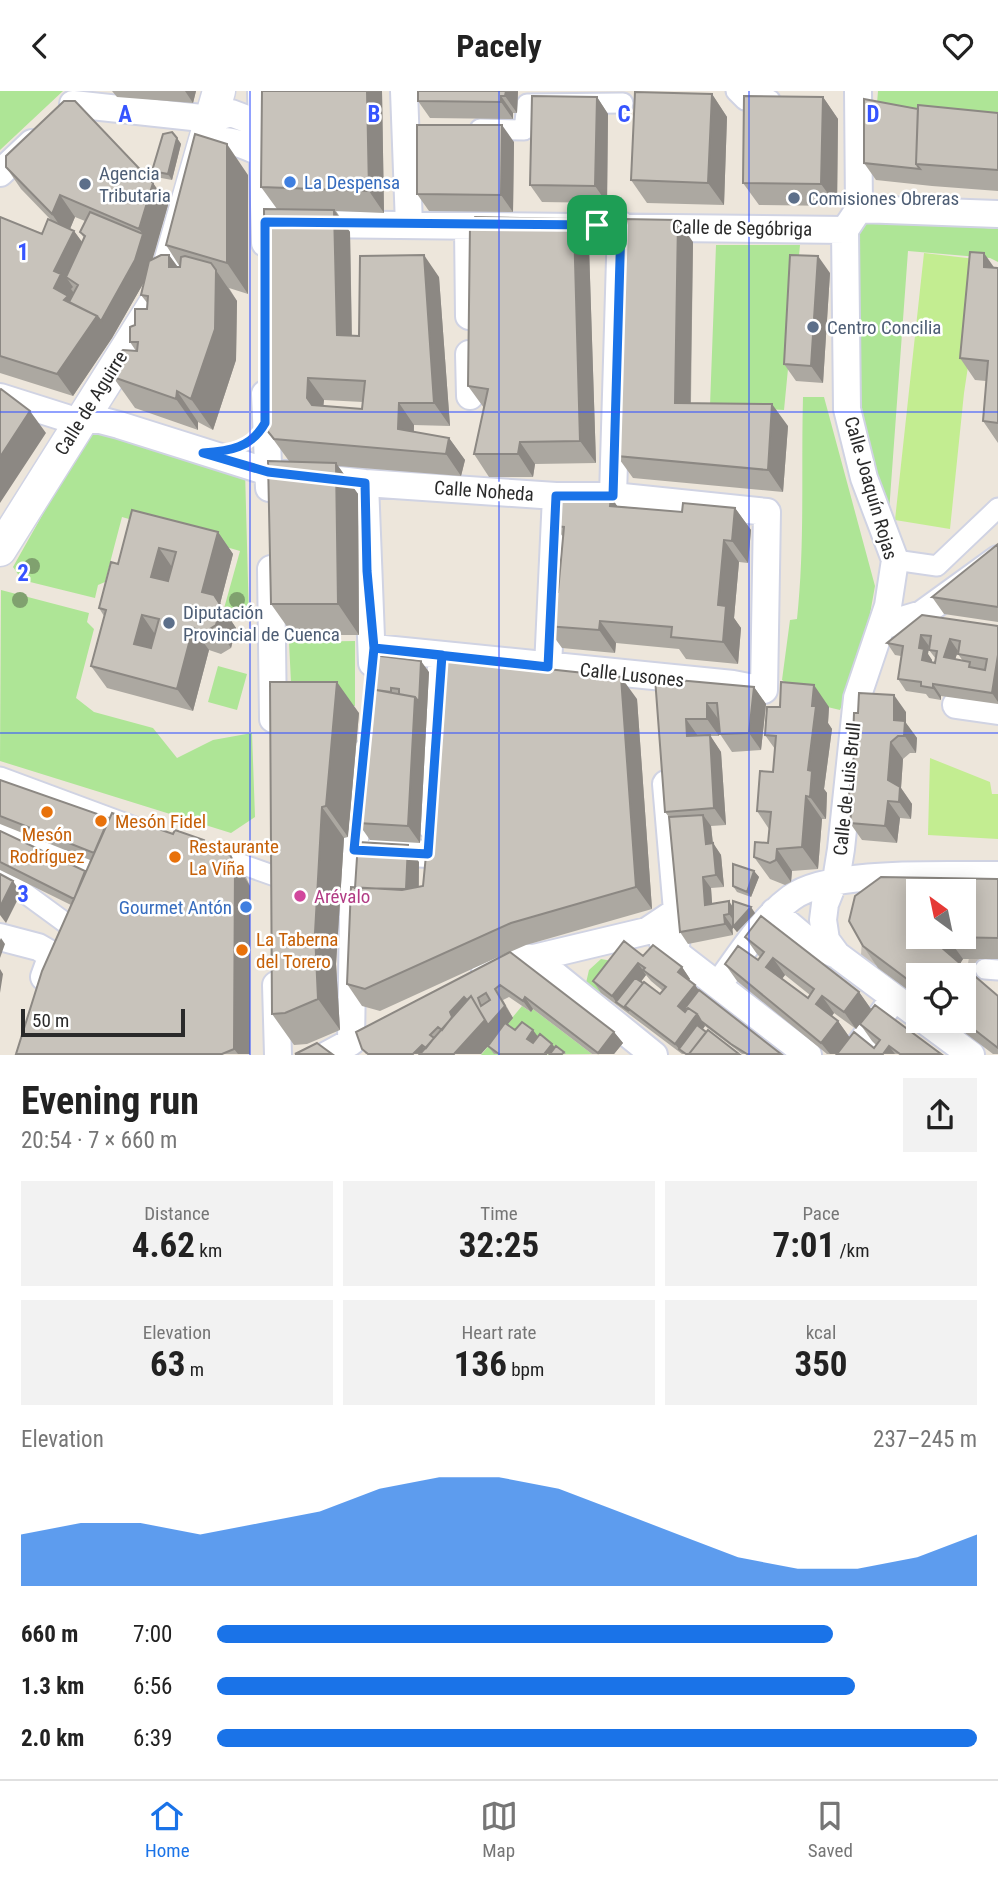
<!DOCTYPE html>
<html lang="en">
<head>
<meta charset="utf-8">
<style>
	body { margin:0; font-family:"Roboto Condensed",sans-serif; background:#f2f2f2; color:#222; height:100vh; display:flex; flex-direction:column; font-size:26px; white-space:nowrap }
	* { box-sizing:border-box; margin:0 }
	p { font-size:23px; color:#767676 }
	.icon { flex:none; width:38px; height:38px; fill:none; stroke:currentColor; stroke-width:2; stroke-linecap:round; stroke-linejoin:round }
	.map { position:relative; height:964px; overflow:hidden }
	.sheet { display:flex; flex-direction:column; background:#fff; flex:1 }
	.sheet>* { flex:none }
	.needle { width:46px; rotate:327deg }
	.controls { position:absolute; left:906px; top:788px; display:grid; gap:14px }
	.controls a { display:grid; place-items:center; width:70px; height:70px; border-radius:0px; background:#fff; box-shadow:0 4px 18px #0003; font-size:35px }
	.scale { position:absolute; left:21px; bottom:18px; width:164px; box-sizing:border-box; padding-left:7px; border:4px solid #2a2a2a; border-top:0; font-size:19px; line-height:24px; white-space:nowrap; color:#2a2a2a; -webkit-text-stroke:5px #fff; paint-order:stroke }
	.pin { position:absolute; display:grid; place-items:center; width:60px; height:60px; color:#fff; margin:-30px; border-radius:14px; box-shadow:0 4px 10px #0006 }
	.round { display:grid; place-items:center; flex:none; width:74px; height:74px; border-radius:0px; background:#f2f2f2 }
	.headline { display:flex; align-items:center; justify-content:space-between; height:119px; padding:0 21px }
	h1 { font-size:38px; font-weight:700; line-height:52px }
	.stats { display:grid; grid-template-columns:repeat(3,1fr); gap:10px; height:119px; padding:7px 21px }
	.stats div { display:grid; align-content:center; border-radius:0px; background:#f2f2f2; text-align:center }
	.stats b { font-size:35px; font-weight:700 }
	.stats small { font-size:19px; font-weight:400 }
	.stats p { font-size:19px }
	.chart { height:196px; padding:14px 21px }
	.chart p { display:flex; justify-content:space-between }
	.chart svg { width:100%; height:126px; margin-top:7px; fill:#1a73e8; opacity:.7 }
	ul { padding:0 21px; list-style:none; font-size:23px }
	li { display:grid; grid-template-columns:112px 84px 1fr; align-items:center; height:52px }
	li i { height:18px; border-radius:9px; background:#1a73e8 }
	header { display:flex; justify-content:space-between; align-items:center; height:91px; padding:0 21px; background:#fff; font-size:32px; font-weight:700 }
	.tabs { display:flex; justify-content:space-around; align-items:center; height:98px; border-top:2px solid #e0e0e0; background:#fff; font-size:19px; color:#767676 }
	.tabs a { display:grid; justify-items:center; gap:4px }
	.tabs .current { color:#1a73e8 }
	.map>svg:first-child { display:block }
</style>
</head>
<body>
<header><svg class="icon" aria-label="back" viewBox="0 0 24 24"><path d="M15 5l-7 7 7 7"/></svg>Pacely<svg class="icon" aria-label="heart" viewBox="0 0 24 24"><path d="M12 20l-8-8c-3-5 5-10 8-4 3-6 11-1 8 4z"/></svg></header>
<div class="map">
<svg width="998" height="964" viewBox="0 0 998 964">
	<rect width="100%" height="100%" fill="#ede6db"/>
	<path fill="#aee596" d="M0 0H63L0 59Z
		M878 0H998V43L876 25Z
		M870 129 998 138V171L990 167 908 160 889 421 851 316 850 144Z
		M716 154H800L784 319 710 315Z
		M803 306H824L875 495 863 562 840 619 819 614 782 589 790 529 797 528C805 453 801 380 803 306Z
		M92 336 245 379 249 528 223 521 240 460 122 426 105 491 98 494 95 507 22 489 13 476Z
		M1 499 89 522 87 531 94 538 76 607 94 621 153 637 177 667 213 649 252 642 255 726 231 742 0 670Z
		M355 550V615L292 612 289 551Z
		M218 575 247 583 237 619 208 611Z
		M601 868 612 870 601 902 586 892 589 879Z
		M522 915 531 921 533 918 592 963 481 964Z"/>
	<path fill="#c3ed91" d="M924 162 984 169 964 302 950 438 895 429Z
		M930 667 990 691 992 703H998V748L928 744Z"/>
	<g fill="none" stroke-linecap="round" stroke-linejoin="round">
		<path stroke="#c6c0b8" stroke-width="19" stroke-dasharray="19 10" stroke-linecap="butt" d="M861 864 895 866
			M939 870 985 878"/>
		<defs>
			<path id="pedestrian" d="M736 0 745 9H770
				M480 38 524 39 527 13 623 12
				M895 469 937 475 998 417
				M0 686 132 735
				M0 742 106 781
				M210 762 275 785
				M0 784 78 841
				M985 878 998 879"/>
			<path id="minor" d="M261 0 265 152
				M404 0 409 134
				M858 0 859 118
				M73 13 211 28 231 22 260 33
				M202 59C221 42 241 53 262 62
				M0 82 32 52
				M311 133 845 139 859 118 998 123
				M468 136 469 225
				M845 139 847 318 864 387 895 469 888 515 857 607 841 758 837 783 825 813 823 829 826 849 837 864 919 925
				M469 263 470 305
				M265 303 269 397
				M0 306 79 331 96 328 119 334 268 381 365 392 556 405H613L767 421 764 599 733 593 374 557
				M365 392 372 572
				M613 405 621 134
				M271 478 273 628
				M882 535 922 523 998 468
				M548 576 556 405
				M956 614 998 620
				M666 693 677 820 676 862
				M430 734 442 564
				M377 760 428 763
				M774 821 812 853 837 864
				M0 846 38 856 59 868 48 875 44 886
				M663 852 808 964
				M534 867 654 964
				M485 881 515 866 534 867 647 840 677 820
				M276 894 278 964
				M718 894C740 865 761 829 791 807 829 778 947 785 998 784
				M924 929 971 964
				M327 964 351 951 354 759 363 663
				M852 964 889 914"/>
			<path id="tertiary" d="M0 459 161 203 219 0"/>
		</defs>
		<use href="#pedestrian" stroke="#d0d3e3" stroke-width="23"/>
		<use href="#minor" stroke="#d0d3e3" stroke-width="30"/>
		<use href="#tertiary" stroke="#d0d3e3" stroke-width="35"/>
		<use href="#pedestrian" stroke="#fff" stroke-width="19"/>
		<use href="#minor" stroke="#fff" stroke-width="26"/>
		<use href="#tertiary" stroke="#fff" stroke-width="32"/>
	</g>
	<g fill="#80a16f">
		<circle cx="32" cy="475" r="8"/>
		<circle cx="20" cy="509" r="8"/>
		<circle cx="237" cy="509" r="8"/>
	</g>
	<path fill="#aca8a1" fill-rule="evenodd" d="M112 0H196L193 12 117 6Z
		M382 0 384 122 336 120 350 141 352 244 359 245 439 186 450 335 414 334V341L449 347 465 369 461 385 338 375 358 403 359 544H293L271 513 289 370 265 337 277 118 261 96ZM324 309 363 311 362 318 323 315Z
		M518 0 517 22H513V28L430 27 418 10Z
		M712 3 727 26 724 114 647 112 631 89Z
		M597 6 608 23 607 112 542 111 530 94Z
		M823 6 838 28 837 115 759 114 743 92Z
		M918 18 998 22V100L932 95 876 89 864 72Z
		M177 47 181 53 172 89 156 86 152 80Z
		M514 51 513 121 429 120 417 103Z
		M6 76 153 92 168 114 152 168 169 164 178 176H180L166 154 248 84V203L229 197 237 210 236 269 213 339 198 331V339L135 317 113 286 136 260 130 251 135 234 147 218 148 213 141 204 144 191 112 247 73 305 0 282V126L42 143 52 130 21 98ZM75 126 85 130 80 141 84 147 82 151 74 140 70 138Z
		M570 128 589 156 596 372 535 373 533 386H489L474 363 484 317 468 295Z
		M693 151 691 312 788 335 783 401 633 387 617 365Z
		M994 177H998V352L983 330 986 290 975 289 960 267Z
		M830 182 823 292 796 290 784 273Z
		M611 406 617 415 682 421 735 417 751 439 748 472 739 471 734 527 741 537 738 573 686 568 679 558 616 552 615 562 562 557 546 535 558 501 563 446 555 435Z
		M132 419 218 441 233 463 220 513 236 537 231 557 221 563 209 559 193 620 107 597 91 575 104 525 99 517 118 473Z
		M998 453V531L944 523 932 506Z
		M922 524 998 535V613L941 605V609L929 607 926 603 906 600 898 588 901 565 895 564 887 552ZM929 555V559L936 568 935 572 932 571V569L928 563ZM958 560H959L958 563 963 570 955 568Z
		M429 581 420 752 370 749 358 732 369 598Z
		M655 587 754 596 766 613 761 659 732 661 720 643 719 634V645H710L721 661 726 734 711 735 713 752 721 764 724 796 711 797 712 813 733 816 755 822 737 841 732 835 733 844 688 853 680 841 669 726 665 721Z
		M270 591 359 622 348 746 344 747 336 873 340 939 307 953 294 954 272 923Z
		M637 608 652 818 526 854 510 861 614 941 623 952 614 963H592L533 918 531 921 509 906 503 909 513 927 508 933 515 939 538 945 564 961 566 963H494L488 955 481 963H366L362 958 507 862 380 920 362 915 347 893 355 797 419 771V796L423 795Z
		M829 616 828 632 832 638 824 698 827 702 826 728H822L818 778 792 780 791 791 785 794 770 788 754 766 768 752 769 738 757 720 773 681 775 658 765 644Z
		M906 621V632L917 647 916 662H910L903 668 901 697 912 713 911 728 900 727 897 752 862 749 850 732 852 716 848 712 856 652 853 648Z
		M0 689 109 728 173 743 208 754 246 786 250 795V963H16L71 814 0 779V740L86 781 90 769 0 733Z
		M754 780 759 786 751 806 737 801 733 795Z
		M998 788V868H963L960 872 998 905V963H993L948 929H964L919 884V907L878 877 863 855Z
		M745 846 859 901 871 918 856 938 834 922 832 925 838 930 850 947 837 963H827L737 890 725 873 758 869 760 866 757 863ZM785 884 810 904 808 907 782 888Z
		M643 865 682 876 690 888 689 889 699 899 781 963H742L705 935 703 938 739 963H682L601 902 593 890ZM646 884 651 890 663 900 660 903 641 891Z
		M860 933 941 963H837L874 957 876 954 872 950Z"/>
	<path fill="#8c8883" d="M185 0H196L193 12Z
		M367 0H382L384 122 369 100Z
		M506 0H518L517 22 505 5Z
		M712 3 727 26 724 114 708 92Z
		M501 5 513 22V28L501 11Z
		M597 6 608 23 607 112 595 95Z
		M823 6 838 28 837 115 821 93Z
		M502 34 514 51 513 121 501 104Z
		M177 47 181 53 172 89 168 83Z
		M227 53 248 84V203L227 172Z
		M153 92 168 114 155 160 139 138Z
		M60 104 75 126 67 145 52 123Z
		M334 119 350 141 352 266 337 244Z
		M570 128 589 156 596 372 580 350Z
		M678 129 693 151 690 334 675 312Z
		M74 140 90 162 66 186 73 196 71 198 76 205 68 214 54 197V180Z
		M143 143 155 160 147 186 112 247 73 305 57 283Z
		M984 162 998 182 984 176Z
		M169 164 191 195 169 176Z
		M424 164 439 186 450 335 434 312Z
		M818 165 830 182 823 292 811 275Z
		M211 172 237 210 236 269 213 339 191 308Z
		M308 287 324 309 322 329 307 307Z
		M177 300 198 331V339L176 308Z
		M399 312 414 334 413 361 398 338Z
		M772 313 788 335 783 401 768 379Z
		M30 320 46 342 0 412V366Z
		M449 347 465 369 461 385 446 363Z
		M520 351 535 373 533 386 518 363Z
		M336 372 358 403 359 544 338 513Z
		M611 406 626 428 610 415Z
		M735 417 751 439 748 472 732 450Z
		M218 441 233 463 220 513 236 537 231 557 216 534 202 501Z
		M724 449 739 471 734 527 741 537 738 573 723 551 718 514Z
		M159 457 174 479 167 508 151 486Z
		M142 524 157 546 150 575 134 553Z
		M600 530 616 552 615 562 599 539Z
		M193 537 209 559 193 620 177 598Z
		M921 544 929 555 928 563 932 569 930 581 922 569 919 557Z
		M950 548 958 560 952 578 944 566Z
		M998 564V611L992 602Z
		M421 570 429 581 420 752 408 735 415 606Z
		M621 586 637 608 652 818 636 796Z
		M337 591 359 622 348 746 326 715Z
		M933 593 941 605V609L933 597Z
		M814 594 829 616 828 632 832 638 824 698 827 702 826 728 810 706 808 679Z
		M754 596 766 613 761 659 749 642Z
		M894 604 906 621V632L917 647 916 662 894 629Z
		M707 612 719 629V645L707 628Z
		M686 628 698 645H687Z
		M710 644 721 661 726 734 714 717Z
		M891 651 903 668 901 697 912 713 911 728 899 711 888 689Z
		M806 705 822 728 818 778 802 756Z
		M888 710 900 727 897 752 885 735Z
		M322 716 344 747 336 873 340 939 318 908 315 842Z
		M703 724 711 735 714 764 706 753Z
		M713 752 721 764 724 796 716 784Z
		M408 754 419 771 418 821 406 804Z
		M777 758 792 780 791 791 776 769Z
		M230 764 250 795V963H238L234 958Z
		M754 780 759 786 751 806 747 801Z
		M703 786 711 797 713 826 705 814Z
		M13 790 21 802 6 832 0 824V816Z
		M729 810 737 822 751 816 755 822 737 841 733 836 736 833 729 823Z
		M724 824 732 835 733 844 725 833Z
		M947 846 963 868 957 878 941 856Z
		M1 847 5 853 0 867V849Z
		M773 867 785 884 778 893 766 876Z
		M638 872 646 884 622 915 616 911 612 905Z
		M682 876 690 888 686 892 678 881Z
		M0 878 3 883 0 902Z
		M695 894 703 905 685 917 689 923 686 927 678 915Z
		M495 898 513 927 481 963H454L472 913 489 933Z
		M859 901 871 918 856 938 844 921Z
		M822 905 834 922 828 930 816 913Z
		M464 906 472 917 453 953 450 921Z
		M525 906 533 918 531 921 523 910Z
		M697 923 705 935 684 962 679 958 675 953Z
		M838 930 850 947 837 963H830L821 952Z
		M533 939 542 951 535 959 527 948Z
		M614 941 623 952 614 963H598V962Z
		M552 953 560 963H546L545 962Z
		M422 954 428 963H413Z
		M889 955 895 963H883Z"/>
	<path fill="#c8c3bb" stroke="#8c8883" stroke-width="2" fill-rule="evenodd" d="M262 0H367L369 100 261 96Z
		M418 0H506L505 5H501V11L418 10Z
		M635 1 712 3 708 92 631 89Z
		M532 5 597 6 595 95 530 94Z
		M744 5 823 6 821 93 743 92Z
		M864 8 918 18 916 73 920 78 864 72Z
		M64 10H75L153 92 139 138 60 104 52 123 6 76V65Z
		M918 14 998 22V79L916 73Z
		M417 34H502L501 104 417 103Z
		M172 41 177 47 168 83 152 80 163 43Z
		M195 43 227 53V172L166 154Z
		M264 118 334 119 337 244 359 245 360 165 424 164 434 312H399L398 338 449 347 446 363 274 348 265 337ZM308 287 365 290 362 318 312 314 307 307Z
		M90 121 143 143 135 169 101 230 97 225 69 211 78 194 66 186 85 145 80 141Z
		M0 126 42 143 48 128 74 140 54 180 61 183 54 197 68 205 64 209 97 225 57 283 0 265Z
		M475 126 570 128 574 134 580 350 520 351 518 363H474L488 298 468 295 470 134Z
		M622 128 678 129 675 312 772 313 768 379 617 365Z
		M970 161 984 162V176L998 177V332L983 330 988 270 960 267Z
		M161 164H169V176H180L181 166 185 165 211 172 216 179 215 238 191 308 177 300 176 308 113 286 118 263 123 259 137 260 138 251H130V236L135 234V218H147L148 205 141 204 149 170Z
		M790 164 818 165 811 275 784 273Z
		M1 298 30 320 0 366V299Z
		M268 370 336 372 338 513H271Z
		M558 401 611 406 610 415 682 421 683 412 735 417 732 450 724 449 718 514 726 515 723 551 671 546 672 536 600 530 599 539 546 535 550 500 558 501 564 436 555 435Z
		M132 419 218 441 202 501 214 504 221 515 216 534 205 541 193 537 177 598 91 575 106 519 99 517 111 471 118 473ZM159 457 176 461 168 490 151 486ZM142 524 159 528 151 557 134 553Z
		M998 453V516L932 506Z
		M922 524 998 535V564L992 602 933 593V597L921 595V591L898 588 903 555 887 552ZM921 544 931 545 929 559 937 560 935 572 922 569 924 558 919 557ZM950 548 960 550 958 563 987 568 985 579 969 576 970 571 944 566Z
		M372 564 421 570 419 611 415 606 399 603V598L391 597V601L369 598Z
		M445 567 621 586 636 796 511 832 365 898 347 893 351 796 402 799 423 795Z
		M655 587 754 596 749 642 720 643 717 612H707V628H686L687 645 710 644 714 717 665 721Z
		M270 591H337L326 715 322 716 315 842 318 908 285 922 272 923Z
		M781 591 814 594 812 615H816L808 679 812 680 810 706 806 705 802 756 777 758 776 769 770 772 754 766 755 751 768 752 771 721 757 720 760 680 773 681 776 645 765 644 767 616H780Z
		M365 597 415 606 408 735 358 732Z
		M859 602 894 604V629L905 630 904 645H898L891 651 888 689 900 696 899 711 888 710 885 735 850 732 852 712H848L856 648H853L854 622H858Z
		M0 689 109 727 94 762 0 725Z
		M112 722 173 743 175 739 204 749 203 752 230 764 235 773 234 958 222 963H16L42 880Z
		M703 724 706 753 713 752 716 784 703 786 705 814 729 810V823L724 824 725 833 680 841 669 726Z
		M0 740 85 780 74 808 0 771Z
		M358 751 408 754 406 798 355 797Z
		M733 773 754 780 747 801 733 795Z
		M0 783 13 790 0 816Z
		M881 786 998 788V847L947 846 941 856 998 905V957L962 929H964V884H919V897L863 855 849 830 855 805ZM919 800H964V845H919Z
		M733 810 751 816 733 836Z
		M761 825 859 901 844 921 822 905 816 913 838 930 821 952 725 873 738 855 758 869 764 861 745 846ZM773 867 814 898 808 907 766 876Z
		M624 850 643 865 653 854 682 876 678 881 695 894 678 915 685 921 688 917 697 923 675 953 625 915 644 891 660 903 666 896 643 879 645 877 638 872 612 905 593 890Z
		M510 861 614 941 598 962 525 906 523 910 500 894 495 898 505 915 488 934 471 905 467 909 464 906 450 921 452 926 442 939 438 936 430 944 434 947 426 957 422 954 413 963H368L362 958 356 941ZM486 902 490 909 481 915 478 907Z
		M635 887 643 892 625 915 629 920 616 911Z
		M699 899 781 963H747L731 953 701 930 697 923 688 917 687 918 685 917Z
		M471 905 485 929 454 963H420Z
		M875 914 941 963H900L889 955 883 963H837L854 941 874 957 880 949 860 933Z
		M522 931 533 939 527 948 533 952 540 943 552 953 545 962 547 963H499L488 955 505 932 515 939Z
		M697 934 706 941 689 963H686L679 958Z
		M708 939 739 963H689Z
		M317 952 332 963H295Z
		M556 955 564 961 562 963H550Z"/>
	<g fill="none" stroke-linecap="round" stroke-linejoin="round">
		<defs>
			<path id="route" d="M597 134 265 131V332C251 357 230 360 203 362L268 381 365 392 367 480 374 557 442 564 428 763 354 759 374 557 548 576 556 405H613L621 134H597"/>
		</defs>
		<use href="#route" stroke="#fff" stroke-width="14"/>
		<use href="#route" stroke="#1a73e8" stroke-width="9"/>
	</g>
	<path fill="none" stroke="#3654ff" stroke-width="2" stroke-opacity="0.55" d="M250 0V964M499 0V964M749 0V964M0 321H998M0 642H998"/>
	<g fill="#3f7fe0" stroke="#fff" stroke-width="2.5">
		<circle cx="290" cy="91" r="7"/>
		<circle cx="246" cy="816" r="7"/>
	</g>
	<g fill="#5c6f8a" stroke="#fff" stroke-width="2.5">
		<circle cx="85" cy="93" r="7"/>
		<circle cx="794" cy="107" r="7"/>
		<circle cx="813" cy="236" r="7"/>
		<circle cx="169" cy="532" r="7"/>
	</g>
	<g fill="#e8710a" stroke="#fff" stroke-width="2.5">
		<circle cx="47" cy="721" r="7"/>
		<circle cx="101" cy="730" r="7"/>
		<circle cx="175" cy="766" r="7"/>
		<circle cx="242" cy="859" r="7"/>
	</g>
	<circle fill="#d1479c" stroke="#fff" stroke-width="2.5" cx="300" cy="805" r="7"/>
	<g text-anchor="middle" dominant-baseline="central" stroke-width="5" stroke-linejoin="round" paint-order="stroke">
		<g font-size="19" fill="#4e5e75" stroke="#fff" text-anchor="start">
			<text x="99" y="82">Agencia<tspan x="99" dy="22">Tributaria</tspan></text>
			<text x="808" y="107">Comisiones Obreras</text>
			<text x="827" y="236">Centro Concilia</text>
			<text x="183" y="521">Diputación<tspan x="183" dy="22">Provincial de Cuenca</tspan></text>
		</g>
		<g font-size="19" fill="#366cbe" stroke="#fff" text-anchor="start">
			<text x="304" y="91">La Despensa</text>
			<text x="232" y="816" text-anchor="end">Gourmet Antón</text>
		</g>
		<g font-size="19" fill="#2a2a2a" stroke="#fff">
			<text transform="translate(742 137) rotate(1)">Calle de Segóbriga</text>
			<text transform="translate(91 312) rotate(-58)">Calle de Aguirre</text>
			<text transform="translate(871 397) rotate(74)">Calle Joaquín Rojas</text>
			<text transform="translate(484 400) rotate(4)">Calle Noheda</text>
			<text transform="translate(632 584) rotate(6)">Calle Lusones</text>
			<text transform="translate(847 698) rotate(-84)">Calle de Luis Brull</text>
		</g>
		<g font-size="19" fill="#c56008" stroke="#fff" text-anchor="start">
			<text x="115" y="730">Mesón Fidel</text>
			<text x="47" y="743" text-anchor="middle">Mesón<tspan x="47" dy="22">Rodríguez</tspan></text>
			<text x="189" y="755">Restaurante<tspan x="189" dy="22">La Viña</tspan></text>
			<text x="256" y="848">La Taberna<tspan x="256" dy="22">del Torero</tspan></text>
		</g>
		<g font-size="19" fill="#b23c85" stroke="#fff" text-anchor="start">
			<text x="314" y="805">Arévalo</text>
		</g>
	</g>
	<g font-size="23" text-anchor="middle" font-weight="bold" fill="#3654ff" stroke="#fff" stroke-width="5" stroke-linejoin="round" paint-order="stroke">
		<text x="125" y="31">A</text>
		<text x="374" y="31">B</text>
		<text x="624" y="31">C</text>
		<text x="873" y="31">D</text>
		<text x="23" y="169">1</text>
		<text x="23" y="490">2</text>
		<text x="23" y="811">3</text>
	</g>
</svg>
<div class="controls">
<a><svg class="needle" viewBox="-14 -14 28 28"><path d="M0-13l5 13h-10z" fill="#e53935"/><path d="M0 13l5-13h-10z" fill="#767676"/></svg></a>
<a><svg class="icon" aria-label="locate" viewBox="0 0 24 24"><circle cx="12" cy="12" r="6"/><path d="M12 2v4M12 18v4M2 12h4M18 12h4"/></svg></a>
</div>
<div class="scale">50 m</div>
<div class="pin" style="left:597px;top:134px;background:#1e9e55"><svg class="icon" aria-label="arrive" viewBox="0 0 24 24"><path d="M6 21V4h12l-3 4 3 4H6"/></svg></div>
</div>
<section class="sheet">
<div class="headline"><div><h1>Evening run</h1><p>20:54 · 7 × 660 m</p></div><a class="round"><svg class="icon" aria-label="share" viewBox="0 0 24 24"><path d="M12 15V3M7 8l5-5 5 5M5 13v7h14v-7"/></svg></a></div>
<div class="stats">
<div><p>Distance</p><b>4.62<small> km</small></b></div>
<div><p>Time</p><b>32:25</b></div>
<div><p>Pace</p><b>7:01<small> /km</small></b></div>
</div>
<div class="stats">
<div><p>Elevation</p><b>63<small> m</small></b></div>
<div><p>Heart rate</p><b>136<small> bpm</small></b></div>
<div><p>kcal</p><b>350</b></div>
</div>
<div class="chart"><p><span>Elevation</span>237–245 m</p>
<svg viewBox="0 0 160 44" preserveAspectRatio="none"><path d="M0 44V26L10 22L20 22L30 26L40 22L50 18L60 10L70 6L80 6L90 10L100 18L110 26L120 34L130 38L140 38L150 34L160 26V44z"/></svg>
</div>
<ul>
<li><b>660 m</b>7:00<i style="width:81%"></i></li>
<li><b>1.3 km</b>6:56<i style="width:84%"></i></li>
<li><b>2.0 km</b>6:39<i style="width:100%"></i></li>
</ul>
</section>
<nav class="tabs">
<a class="current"><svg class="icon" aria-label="home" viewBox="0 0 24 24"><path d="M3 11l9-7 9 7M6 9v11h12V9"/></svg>Home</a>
<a><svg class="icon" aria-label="map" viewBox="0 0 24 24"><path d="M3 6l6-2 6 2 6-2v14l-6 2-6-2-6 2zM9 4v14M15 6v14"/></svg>Map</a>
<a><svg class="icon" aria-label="saved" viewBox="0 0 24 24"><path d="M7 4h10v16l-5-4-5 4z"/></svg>Saved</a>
</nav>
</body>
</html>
